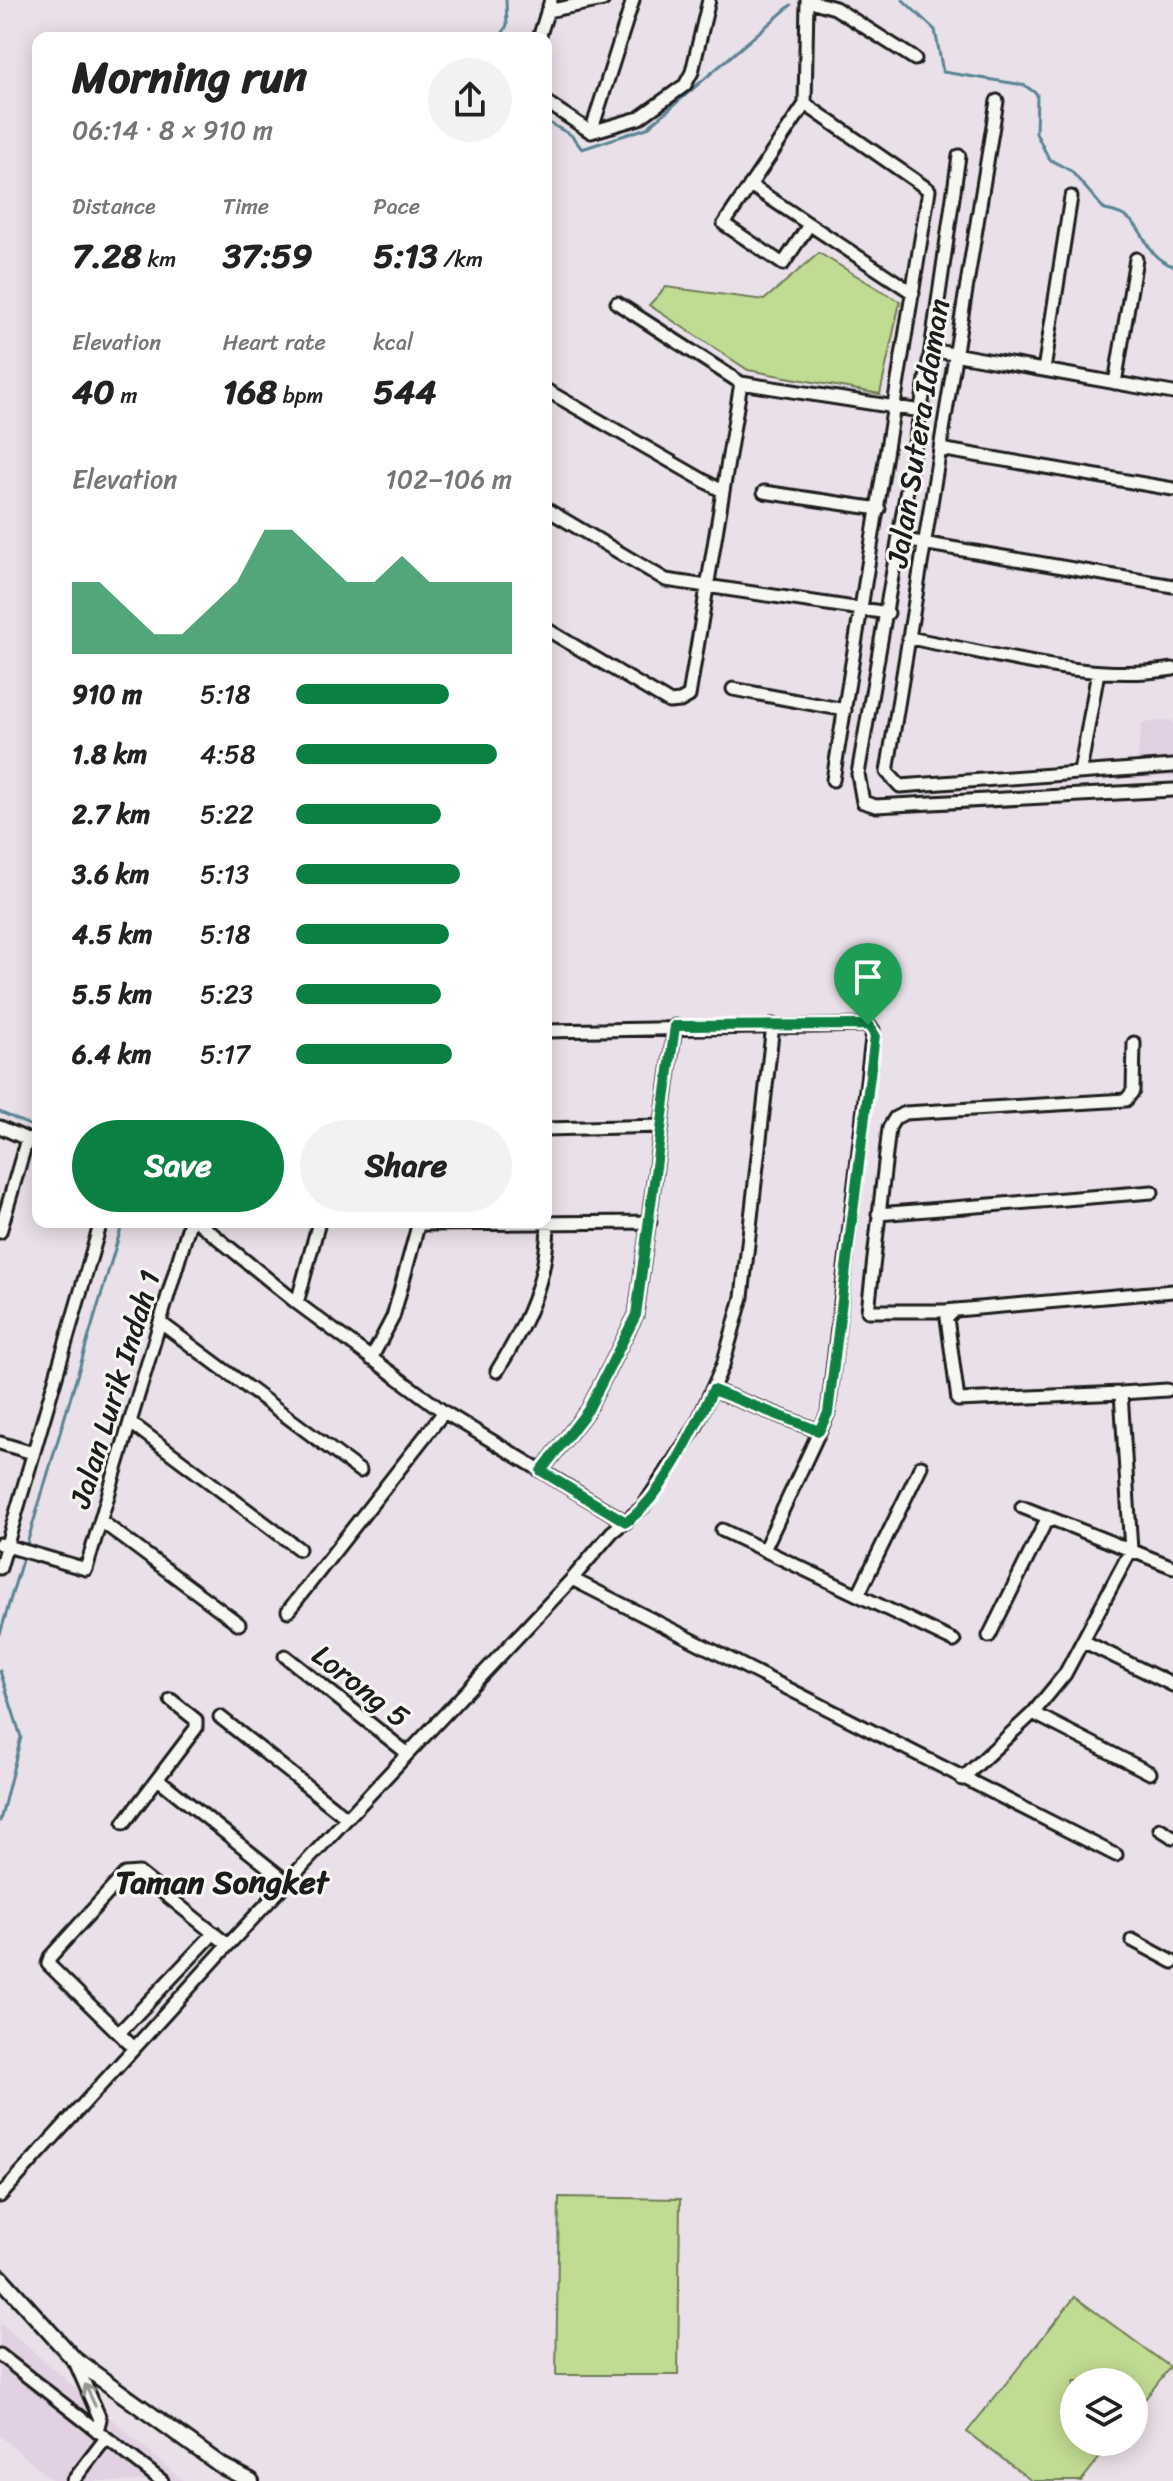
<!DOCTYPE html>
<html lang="en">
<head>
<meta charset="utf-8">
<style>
	body { margin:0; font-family:Sriracha,sans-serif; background:#f2f2f2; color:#222; height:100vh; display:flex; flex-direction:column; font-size:30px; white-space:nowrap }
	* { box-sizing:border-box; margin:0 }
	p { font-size:26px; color:#767676 }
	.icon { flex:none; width:44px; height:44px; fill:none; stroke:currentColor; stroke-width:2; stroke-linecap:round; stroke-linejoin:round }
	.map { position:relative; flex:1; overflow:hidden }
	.sheet { position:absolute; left:32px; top:32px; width:520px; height:1196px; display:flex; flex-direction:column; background:#fff; border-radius:16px; box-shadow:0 4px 20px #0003 }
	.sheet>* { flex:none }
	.buttons { position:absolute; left:1060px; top:2368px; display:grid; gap:16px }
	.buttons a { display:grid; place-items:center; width:88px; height:88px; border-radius:50%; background:#fff; box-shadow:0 4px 20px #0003; font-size:40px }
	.pin { position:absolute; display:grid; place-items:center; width:68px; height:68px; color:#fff; margin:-82px -34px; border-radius:50% 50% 50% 0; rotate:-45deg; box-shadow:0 0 8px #0007 }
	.pin .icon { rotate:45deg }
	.round { display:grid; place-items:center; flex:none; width:84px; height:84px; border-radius:42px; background:#f2f2f2 }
	.head { display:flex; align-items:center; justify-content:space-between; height:136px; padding:0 40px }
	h1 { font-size:44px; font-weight:700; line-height:60px }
	.stats { display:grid; grid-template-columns:repeat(3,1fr); gap:12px; height:136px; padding:8px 40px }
	.stats div { display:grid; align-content:center }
	.stats b { font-size:34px; font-weight:700 }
	.stats small { font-size:22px; font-weight:400 }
	.stats p { font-size:22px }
	.chart { height:224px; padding:16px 40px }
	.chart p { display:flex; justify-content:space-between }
	.chart svg { width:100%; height:144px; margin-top:8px; fill:#0b8043; opacity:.7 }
	.primary-button { display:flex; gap:16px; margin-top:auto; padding:16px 40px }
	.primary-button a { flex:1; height:92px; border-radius:48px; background:#0b8043; color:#fff; font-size:32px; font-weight:700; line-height:92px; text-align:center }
	.primary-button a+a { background:#f2f2f2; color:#222 }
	ul { padding:0 40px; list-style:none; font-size:26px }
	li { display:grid; grid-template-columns:128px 96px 1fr; align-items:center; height:60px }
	li i { height:20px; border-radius:10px; background:#0b8043 }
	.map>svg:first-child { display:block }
</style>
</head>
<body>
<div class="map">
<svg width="1173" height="2481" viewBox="0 0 1173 2481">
	<rect width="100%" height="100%" fill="#eae0e9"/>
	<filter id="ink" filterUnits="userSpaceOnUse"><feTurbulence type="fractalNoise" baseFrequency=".0125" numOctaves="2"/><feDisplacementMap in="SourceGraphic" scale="16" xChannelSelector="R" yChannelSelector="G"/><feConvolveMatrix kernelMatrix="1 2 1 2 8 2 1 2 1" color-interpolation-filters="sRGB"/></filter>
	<g filter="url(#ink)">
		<path fill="#e2d0e3" d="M1173 720V776L1135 779 1142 723Z
			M0 2323 181 2479 185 2481H53L0 2436Z"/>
		<path fill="#c0db92" stroke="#6e7c57" stroke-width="2" d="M819 253 900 302 880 394 748 370 649 305 666 287 764 300Z
			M559 2197 680 2199 678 2375H556Z
			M1075 2297 1170 2367 1134 2413V2382H1074V2442H1112L1081 2481H1032L967 2432Z"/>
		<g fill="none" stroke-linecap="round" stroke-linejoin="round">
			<path stroke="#598493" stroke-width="3" d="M903 0 935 30 943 72 1024 85 1037 94 1036 133 1049 159 1071 171 1105 210C1153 218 1135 253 1173 266
				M500 38 507 25 506 0
				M546 121 571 135 582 149 647 128 791 5
				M0 1112 38 1129
				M0 1634 123 1222
				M0 1671 21 1737 0 1821"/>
			<defs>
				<path id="minor" d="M807 0 835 8 915 59
					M807 1 805 104 724 224 783 264 809 225
					M547 11 603 0
					M539 38 551 0
					M997 101 887 772 900 786 1173 766
					M546 102 591 132 639 118 685 85 692 72 709 0
					M805 104 929 190 833 780
					M591 132 633 0
					M959 156 931 350 858 774 863 802 876 806 1173 790
					M750 185 913 293
					M617 303 741 383 921 411
					M931 350 1173 393
					M1044 370 1071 197
					M1115 383 1136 259
					M546 390 722 491
					M940 449 1173 489
					M764 492 879 509
					M546 509 666 580 888 613
					M899 539 1173 586
					M546 629 669 702 680 701 689 696 741 383
					M909 638C994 653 1087 683 1173 669
					M733 689 845 710
					M1080 772 1098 672
					M546 1031 868 1025 873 1030 828 1413 764 1550
					M1134 1043 1133 1091 1126 1100 905 1113 895 1118 889 1128 868 1311H945L1173 1291
					M0 1127 38 1144
					M546 1129 662 1126
					M878 1214 1152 1192
					M198 1222 297 1303 444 1412 626 1522
					M419 1224 650 1222
					M0 1232 27 1139
					M297 1303 319 1222
					M955 1310 947 1318 958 1400 1121 1393 1131 1550 1065 1674 1033 1713 962 1779
					M161 1323 360 1471
					M371 1359 393 1317 419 1222
					M497 1371C527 1323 547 1281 548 1223
					M713 1390 819 1431
					M1121 1393 1167 1390
					M131 1423 299 1549
					M0 1443 33 1453
					M541 1471 588 1410 636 1315 675 1026
					M1022 1507 1173 1567
					M101 1521 239 1624
					M722 1530 954 1641
					M0 1544 86 1569 190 1222
					M0 1568 101 1222
					M572 1579 612 1532 643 1507 695 1428 723 1365 742 1297 773 1025
					M858 1595 921 1466
					M288 1611 444 1412
					M989 1636 1047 1519
					M1083 1641 1173 1685
					M285 1656 407 1753
					M1033 1713 1150 1773
					M220 1717 347 1818
					M158 1779 287 1882
					M124 1823 196 1728V1720L171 1700
					M1160 1829 1173 1837
					M1132 1940 1173 1962
					M119 2033 214 1933
					M134 2048 48 1964 50 1957 125 1874 139 1873 228 1945
					M0 2196 228 1945 572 1579 1116 1855
					M0 2355 162 2481
					M74 2359 100 2419 97 2431
					M73 2481 106 2438"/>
				<path id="major" d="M0 2277 74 2359 222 2466 251 2481"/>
			</defs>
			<use href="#minor" stroke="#1c1c1c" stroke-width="17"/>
			<use href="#major" stroke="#1c1c1c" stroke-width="20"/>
			<use href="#minor" stroke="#f6f6f2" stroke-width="11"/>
			<use href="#major" stroke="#f6f6f2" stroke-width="14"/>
		</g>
		<defs><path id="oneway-shaft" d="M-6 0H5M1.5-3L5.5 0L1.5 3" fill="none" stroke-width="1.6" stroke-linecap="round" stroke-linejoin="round" transform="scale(2)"/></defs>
		<use stroke="#949492" href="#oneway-shaft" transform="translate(90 2395) rotate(-115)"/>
	</g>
	<g fill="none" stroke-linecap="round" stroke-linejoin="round" filter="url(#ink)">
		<defs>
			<path id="route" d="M868 1025 875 1035 828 1413 819 1431 713 1390C694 1430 662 1498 626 1522L541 1471 588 1410 636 1315 675 1026Z"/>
		</defs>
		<use href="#route" stroke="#fff" stroke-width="16"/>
		<use href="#route" stroke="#0b8043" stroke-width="10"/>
	</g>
	<g text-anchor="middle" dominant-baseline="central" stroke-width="6" stroke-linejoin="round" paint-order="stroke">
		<g font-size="30" fill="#1c1c1c" stroke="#f6f6f2">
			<text transform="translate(918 433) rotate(-81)">Jalan Sutera Idaman</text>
			<text transform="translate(115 1389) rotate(-73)">Jalan Lurik Indah 1</text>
			<text transform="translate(361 1686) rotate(38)">Lorong 5</text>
		</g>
		<g font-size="32" font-weight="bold" fill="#1c1c1c" stroke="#f6f6f2">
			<text x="222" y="1882">Taman Songket</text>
		</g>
	</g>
</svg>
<div class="buttons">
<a><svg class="icon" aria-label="layers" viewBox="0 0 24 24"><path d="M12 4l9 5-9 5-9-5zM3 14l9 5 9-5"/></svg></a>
</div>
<div class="pin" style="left:868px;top:1025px;background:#1e9e55"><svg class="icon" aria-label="arrive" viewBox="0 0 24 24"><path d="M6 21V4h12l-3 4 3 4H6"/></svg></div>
<section class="sheet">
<div class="head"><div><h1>Morning run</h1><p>06:14 · 8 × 910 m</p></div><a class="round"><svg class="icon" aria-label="share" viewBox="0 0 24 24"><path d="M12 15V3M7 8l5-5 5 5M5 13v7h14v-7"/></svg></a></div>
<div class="stats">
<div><p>Distance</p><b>7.28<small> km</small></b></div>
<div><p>Time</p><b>37:59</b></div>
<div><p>Pace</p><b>5:13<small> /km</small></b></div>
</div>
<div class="stats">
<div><p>Elevation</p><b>40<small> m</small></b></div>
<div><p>Heart rate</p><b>168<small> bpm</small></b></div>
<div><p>kcal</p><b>544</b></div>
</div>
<div class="chart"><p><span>Elevation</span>102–106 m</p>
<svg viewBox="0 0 160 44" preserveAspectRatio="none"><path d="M0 44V22L10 22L20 30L30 38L40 38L50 30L60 22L70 6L80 6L90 14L100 22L110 22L120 14L130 22L140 22L150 22L160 22V44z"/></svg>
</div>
<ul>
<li><b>910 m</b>5:18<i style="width:71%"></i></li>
<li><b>1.8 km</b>4:58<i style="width:93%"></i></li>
<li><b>2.7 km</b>5:22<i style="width:67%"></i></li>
<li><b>3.6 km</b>5:13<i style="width:76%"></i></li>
<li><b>4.5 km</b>5:18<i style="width:71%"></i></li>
<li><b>5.5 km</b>5:23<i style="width:67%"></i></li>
<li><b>6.4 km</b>5:17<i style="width:72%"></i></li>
</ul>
<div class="primary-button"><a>Save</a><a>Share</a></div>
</section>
</div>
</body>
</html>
